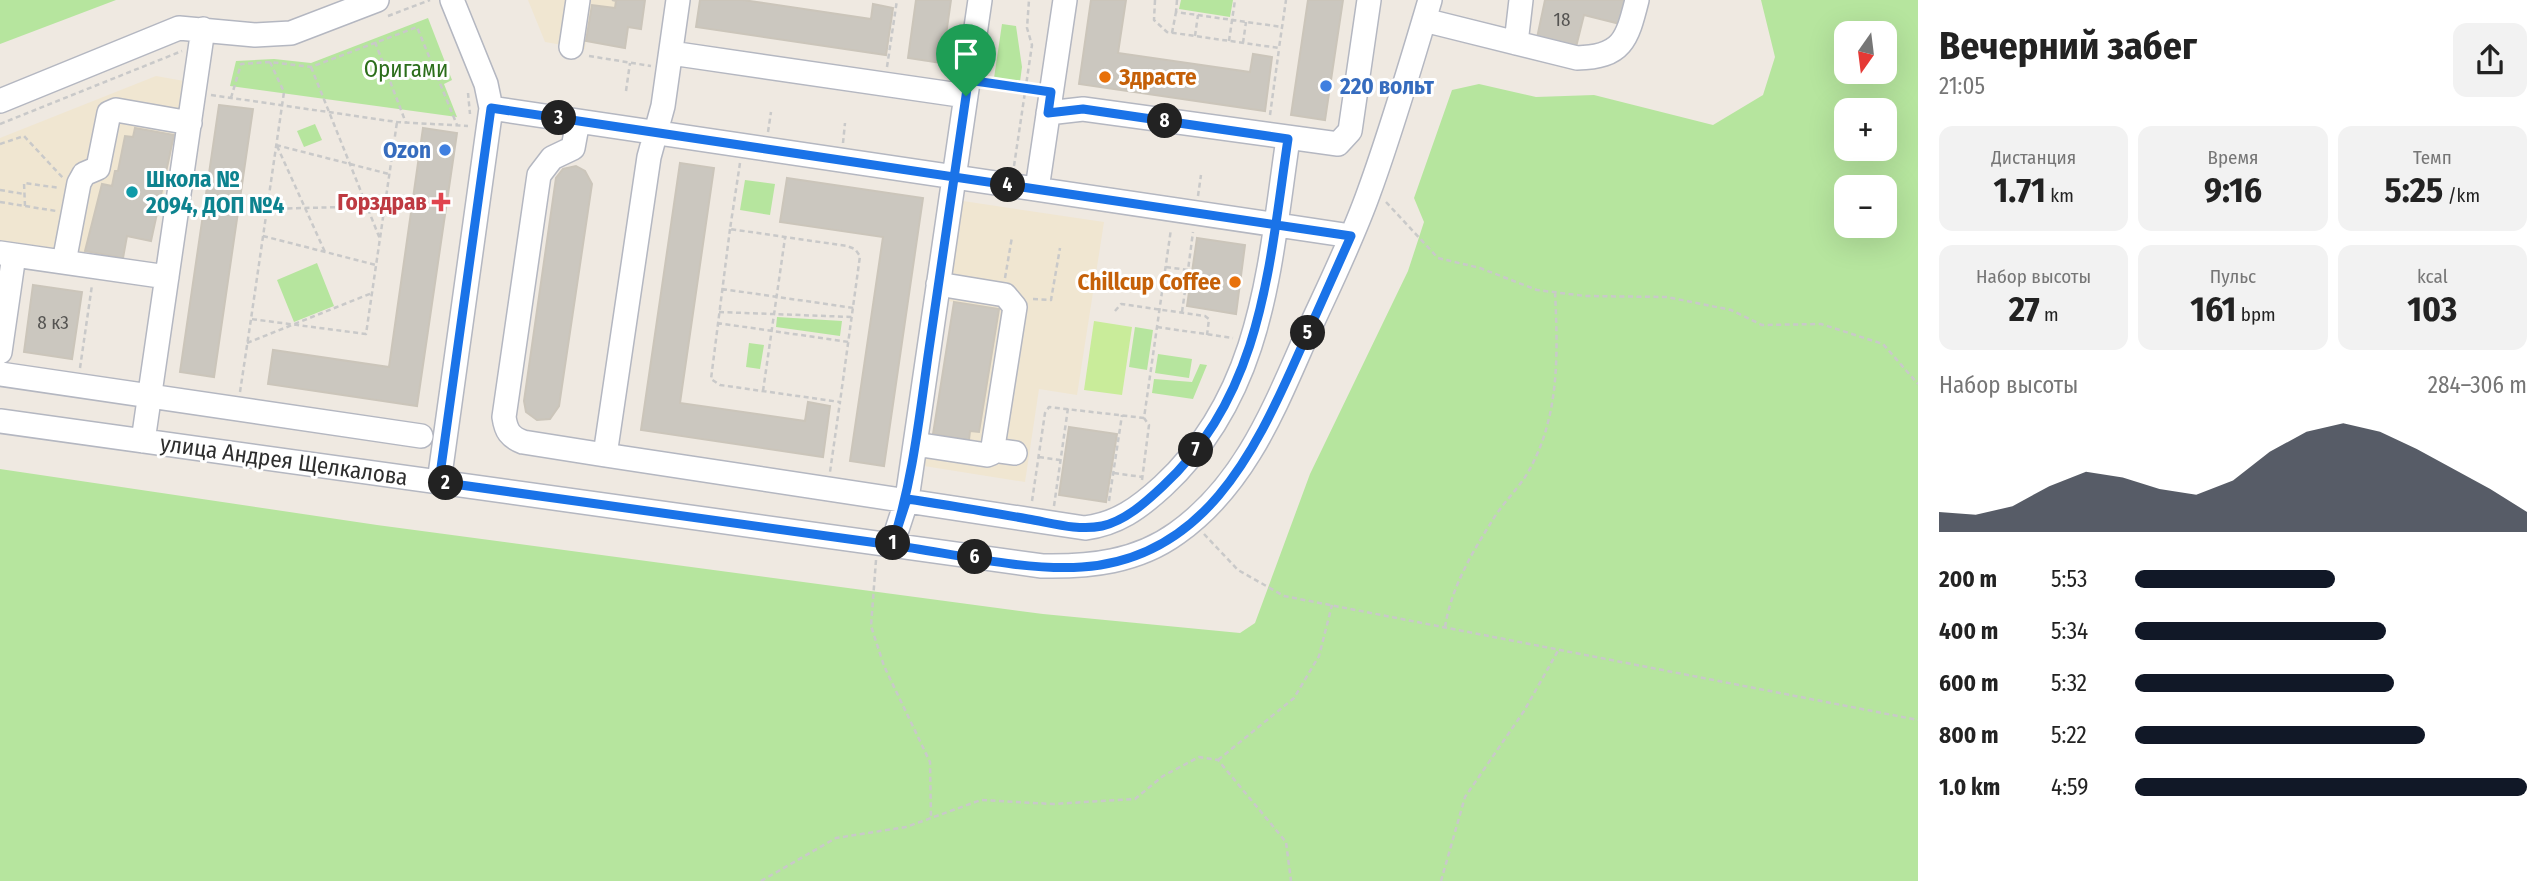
<!DOCTYPE html>
<html lang="ru">
<head>
<meta charset="utf-8">
<style>
	body { margin:0; font-family:"Fira Sans Condensed",sans-serif; background:#f2f2f2; color:#222; height:100vh; display:flex; flex-direction:column; font-size:26px; white-space:nowrap }
	* { box-sizing:border-box; margin:0 }
	p { font-size:23px; color:#767676 }
	.icon { flex:none; width:38px; height:38px; fill:none; stroke:currentColor; stroke-width:2; stroke-linecap:round; stroke-linejoin:round }
	.map { position:relative; flex:1; overflow:hidden }
	.drawer { display:flex; flex-direction:column; background:#fff; width:630px }
	.drawer>* { flex:none }
	.needle { width:46px; rotate:194deg }
	.controls { position:absolute; left:1834px; top:21px; display:grid; gap:14px }
	.controls a { display:grid; place-items:center; width:63px; height:63px; border-radius:14px; background:#fff; box-shadow:0 7px 28px #0002; font-size:35px }
	.pin { position:absolute; display:grid; place-items:center; width:60px; height:60px; color:#fff; margin:-72px -30px; border-radius:50% 50% 50% 0; rotate:-45deg; box-shadow:0 0 7px #0007 }
	.pin .icon { rotate:45deg }
	.km { position:absolute; width:35px; height:35px; margin:-18px; border-radius:50%; background:#222; color:#fff; font-size:19px; line-height:35px; text-align:center }
	.round { display:grid; place-items:center; flex:none; width:74px; height:74px; border-radius:14px; background:#f2f2f2 }
	.headline { display:flex; align-items:center; justify-content:space-between; height:119px; padding:0 21px }
	h1 { font-size:38px; font-weight:700; line-height:52px }
	.figures { display:grid; grid-template-columns:repeat(3,1fr); gap:10px; height:119px; padding:7px 21px }
	.figures div { display:grid; align-content:center; border-radius:14px; background:#f2f2f2; text-align:center }
	.figures b { font-size:35px; font-weight:700 }
	.figures small { font-size:19px; font-weight:400 }
	.figures p { font-size:19px }
	.chart { height:196px; padding:14px 21px }
	.chart p { display:flex; justify-content:space-between }
	.chart svg { width:100%; height:126px; margin-top:7px; fill:#111827; opacity:.7 }
	ul { padding:0 21px; list-style:none; font-size:23px }
	li { display:grid; grid-template-columns:112px 84px 1fr; align-items:center; height:52px }
	li i { height:18px; border-radius:9px; background:#111827 }
	main { display:flex; flex:1; min-height:0 }
	.map>svg:first-child { display:block }
</style>
</head>
<body>
<main>
<div class="map">
<svg width="1918" height="881" viewBox="0 0 1918 881">
	<rect width="100%" height="100%" fill="#efe9e1"/>
	<path fill="#f0e6d1" d="M528 0H645L641 29 628 27 625 48 586 41 585 49 545 42Z
		M156 76 184 81 163 198 159 197 151 241 127 237 123 258 86 251 84 257 0 244V138Z
		M963 201 1104 222 1077 395 1039 389 1025 482 924 466 929 434H934L954 302 947 301Z"/>
	<path fill="#b6e59e" fill-rule="evenodd" d="M0 0H116L0 44Z
		M1181 0H1233L1230 17 1179 9Z
		M1761 0H1918V881H0V469L377 525 1043 614 1240 633 1255 623 1310 474 1408 271 1424 222 1414 198 1452 90 1479 84 1536 97 1594 95 1713 125 1763 95 1775 57ZM1846 33H1885V72H1846ZM1846 110H1885V149H1846ZM1846 187H1885V226H1846Z
		M428 18 452 80 444 84 457 117 230 86 236 61 274 59 311 63Z
		M1002 24 1016 26 1022 67 1020 82 994 78Z
		M315 124 322 140 304 147 297 131Z
		M745 180 775 184 770 215 740 210Z
		M317 263 334 306 294 322 277 280Z
		M777 317 842 321 840 336 776 327Z
		M1135 327 1153 330 1147 370 1129 367Z
		M749 343 764 345 760 369 746 367Z
		M1158 354 1192 359 1189 378 1155 373Z
		M1200 364 1207 365 1193 399 1152 393 1154 379 1192 382Z"/>
	<path fill="#c9ec9a" d="M1094 321 1132 327 1122 395 1084 390Z"/>
	<path fill="#cbc7bf" stroke="#cbc5ba" stroke-width="2" d="M612 0H645L641 29 628 27 625 48 586 41 592 5 615 8 616 1Z
		M700 0H743L871 19 873 4 893 8 886 55 696 27Z
		M916 0H951L942 63 908 58Z
		M1091 0H1126L1118 53 1250 72 1253 54 1272 57 1265 111 1079 84Z
		M1308 0H1343L1325 120 1291 115Z
		M1545 0H1626L1620 24 1584 15 1576 47 1537 38Z
		M219 105 253 109 214 377 180 372Z
		M135 128 174 135 151 241 127 236 123 258 85 251 102 184 112 186 115 171H118L125 136 133 137Z
		M423 128 457 133 417 406 268 384 273 350 389 367Z
		M680 163 714 168 680 403 805 421 808 402 830 406 823 457 641 430Z
		M576 166 585 171 592 184 559 406 550 419 537 420 526 412 524 401 556 178 563 169Z
		M787 178 923 198 884 466 850 461 883 237 780 222Z
		M1197 238 1245 245 1236 314 1187 306Z
		M33 285 82 292 72 359 24 352Z
		M954 302 999 309 979 432 970 431 969 440 933 434Z
		M1069 427 1117 434 1106 502 1059 495Z"/>
	<g fill="none" stroke-linecap="round" stroke-linejoin="round">
		<defs>
			<path id="minor" d="M678 0 663 106 649 157 605 455 1085 528C1117 524 1139 508 1163 486 1264 392 1269 266 1288 139
				M1424 20 1577 58C1622 57 1627 40 1637 0
				M1516 43 1521 0
				M571 47 578 0
				M671 53 966 96
				M0 101 179 28 255 35 291 33 377 0
				M491 108 1351 236
				M1048 113 1083 109 1338 144 1350 131 1369 0
				M578 121 573 148 552 158 539 175 504 417C506 431 510 437 523 442L605 455
				M1037 189 1065 0
				M0 253 167 277
				M64 262 79 183 84 174 98 168 109 113 116 110 190 123
				M0 352 14 255
				M0 374 421 436
				M0 421 1042 566C1090 567 1137 562 1177 533 1246 484 1275 406 1308 332 1329 286 1352 240 1369 192 1392 129 1411 64 1430 0
				M143 441 203 29
				M915 444 987 455 992 453 1015 307 1005 295 938 284
				M993 450 1015 453
				M439 482 491 108 486 84 452 0
				M892 545 907 499 980 0"/>
		</defs>
		<use href="#minor" stroke="#b4b7c1" stroke-width="26"/>
		<path stroke="#c9c9c9" stroke-width="2.5" stroke-dasharray="5 3.5" stroke-linecap="butt" d="M1155 0 1154 20 1167 32 1279 48 1286 0
			M1177 0 1176 12 1282 27
			M388 16 430 0
			M1172 33 1176 12
			M1195 36 1198 15
			M1229 41 1235 0
			M375 42 406 123
			M1243 43 1246 22
			M589 56 651 66
			M270 62 284 92 251 319 366 334 397 122
			M311 67 380 239
			M887 67 897 0
			M985 82 1034 89
			M626 91 630 63
			M468 93 470 114
			M211 95 397 122 468 126
			M231 98 241 64 270 62 311 67 417 27 457 125
			M1270 115 1279 49
			M0 124 182 51
			M768 132 771 112
			M843 143 845 123
			M0 144 24 136 63 178
			M276 145 389 174
			M277 146 325 252
			M740 163 730 229 847 246 855 249 860 256 840 402
			M1014 166 1032 45 1027 28 1029 0
			M0 190 24 194
			M1198 196 1201 175
			M0 202 56 211
			M1386 202 1438 258 1480 268 1537 290 1585 296 1667 297 1731 310 1762 325 1821 324 1883 344 1918 384
			M25 206 24 183 60 188
			M262 209 385 206
			M730 229 711 379 720 385 840 402 830 472
			M263 236 376 265
			M1166 267 1188 270 1193 232
			M1005 278 1012 237
			M722 289 854 308
			M1033 299 1051 300 1060 248
			M1115 311 1121 304 1205 316 1209 319 1207 335
			M719 312 852 317
			M1182 312 1188 270
			M717 323 849 342
			M1157 327 1233 338
			M247 343 372 293
			M80 368 92 285
			M763 391 785 238
			M240 392 251 319
			M1039 457 1060 460
			M1114 473 1142 477
			M1142 480 1149 425 1144 418 1171 229
			M1032 501 1045 413 1049 407 1144 418
			M1109 501 1122 415
			M1054 506 1068 408
			M1204 534 1238 570 1284 596 1918 720
			M876 560 871 626 884 666 930 762 931 817
			M1445 627C1451 589 1471 554 1492 521 1502 504 1517 490 1527 474 1560 418 1558 354 1555 292
			M1218 760 1294 698 1319 656 1332 605
			M761 881 836 838 906 827 981 800 1053 804 1135 799 1163 776 1199 757 1218 760 1286 842 1291 881
			M1441 881 1465 797 1524 711 1559 649"/>
		<use href="#minor" stroke="#fff" stroke-width="23"/>
	</g>
	<g fill="none" stroke-linecap="round" stroke-linejoin="round">
		<defs>
			<path id="route" d="M966 96C953 183 941 270 928 356 919 420 912 484 892 545L439 482 491 108C778 151 1065 194 1351 236 1333 276 1315 317 1297 357 1254 454 1203 559 1082 567 1024 571 950 553 892 545L907 499C948 505 988 512 1028 519 1052 523 1078 531 1102 526 1125 521 1146 502 1163 486 1263 393 1269 265 1288 139L1083 109 1048 113 1051 92 968 80 966 96"/>
		</defs>
		<use href="#route" stroke="#fff" stroke-width="14"/>
		<use href="#route" stroke="#1a73e8" stroke-width="9"/>
	</g>
	<g fill="#e8710a" stroke="#fff" stroke-width="2.5">
		<circle cx="1105" cy="77" r="7"/>
		<circle cx="1235" cy="282" r="7"/>
	</g>
	<g fill="#3f7fe0" stroke="#fff" stroke-width="2.5">
		<circle cx="1326" cy="86" r="7"/>
		<circle cx="445" cy="150" r="7"/>
	</g>
	<circle fill="#0f9aa8" stroke="#fff" stroke-width="2.5" cx="132" cy="192" r="7"/>
	<path fill="#e0444e" stroke="#fff" stroke-width="2.5" d="M437.5 191.5h7v7h7v7h-7v7h-7v-7h-7v-7h7z"/>
	<g text-anchor="middle" dominant-baseline="central" stroke-width="6" stroke-linejoin="round" paint-order="stroke">
		<g font-size="19" fill="#555452">
			<text x="1562" y="19">18</text>
			<text x="53" y="322">8 к3</text>
		</g>
		<g font-size="23" fill="#2c6e1b" stroke="#fff">
			<text x="406" y="69">Оригами</text>
		</g>
		<g font-size="23" font-weight="bold" fill="#c56008" stroke="#fff" text-anchor="start">
			<text x="1119" y="77">Здрасте</text>
			<text x="1221" y="282" text-anchor="end">Chillcup Coffee</text>
		</g>
		<g font-size="23" font-weight="bold" fill="#366cbe" stroke="#fff" text-anchor="start">
			<text x="1340" y="86">220 вольт</text>
			<text x="431" y="150" text-anchor="end">Ozon</text>
		</g>
		<g font-size="23" font-weight="bold" fill="#0d838f" stroke="#fff" text-anchor="start">
			<text x="146" y="179">Школа №<tspan x="146" dy="26">2094, ДОП №4</tspan></text>
		</g>
		<g font-size="23" font-weight="bold" fill="#be3a42" stroke="#fff" text-anchor="end">
			<text x="427" y="202">Горздрав</text>
		</g>
		<g font-size="23" fill="#2e2e2e" stroke="#fff">
			<text transform="translate(284 460) rotate(8)">улица Андрея Щелкалова</text>
		</g>
	</g>
</svg>
<div class="controls">
<a><svg class="needle" viewBox="-14 -14 28 28"><path d="M0-13l5 13h-10z" fill="#e53935"/><path d="M0 13l5-13h-10z" fill="#767676"/></svg></a>
<a>+</a>
<a>−</a>
</div>
<div class="pin" style="left:966px;top:96px;background:#1e9e55"><svg class="icon" aria-label="arrive" viewBox="0 0 24 24"><path d="M6 21V4h12l-3 4 3 4H6"/></svg></div>
<b class="km" style="left:893px;top:543px">1</b>
<b class="km" style="left:446px;top:483px">2</b>
<b class="km" style="left:559px;top:118px">3</b>
<b class="km" style="left:1008px;top:185px">4</b>
<b class="km" style="left:1308px;top:333px">5</b>
<b class="km" style="left:975px;top:557px">6</b>
<b class="km" style="left:1196px;top:450px">7</b>
<b class="km" style="left:1165px;top:121px">8</b>
</div>
<section class="drawer">
<div class="headline"><div><h1>Вечерний забег</h1><p>21:05</p></div><a class="round"><svg class="icon" aria-label="share" viewBox="0 0 24 24"><path d="M12 15V3M7 8l5-5 5 5M5 13v7h14v-7"/></svg></a></div>
<div class="figures">
<div><p>Дистанция</p><b>1.71<small> km</small></b></div>
<div><p>Время</p><b>9:16</b></div>
<div><p>Темп</p><b>5:25<small> /km</small></b></div>
</div>
<div class="figures">
<div><p>Набор высоты</p><b>27<small> m</small></b></div>
<div><p>Пульс</p><b>161<small> bpm</small></b></div>
<div><p>kcal</p><b>103</b></div>
</div>
<div class="chart"><p><span>Набор высоты</span>284–306 m</p>
<svg viewBox="0 0 160 44" preserveAspectRatio="none"><path d="M0 44V37L10 38L20 35L30 28L40 23L50 25L60 29L70 31L80 26L90 16L100 9L110 6L120 9L130 15L140 22L150 29L160 37V44z"/></svg>
</div>
<ul>
<li><b>200 m</b>5:53<i style="width:51%"></i></li>
<li><b>400 m</b>5:34<i style="width:64%"></i></li>
<li><b>600 m</b>5:32<i style="width:66%"></i></li>
<li><b>800 m</b>5:22<i style="width:74%"></i></li>
<li><b>1.0 km</b>4:59<i style="width:100%"></i></li>
</ul>
</section>
</main>
</body>
</html>
